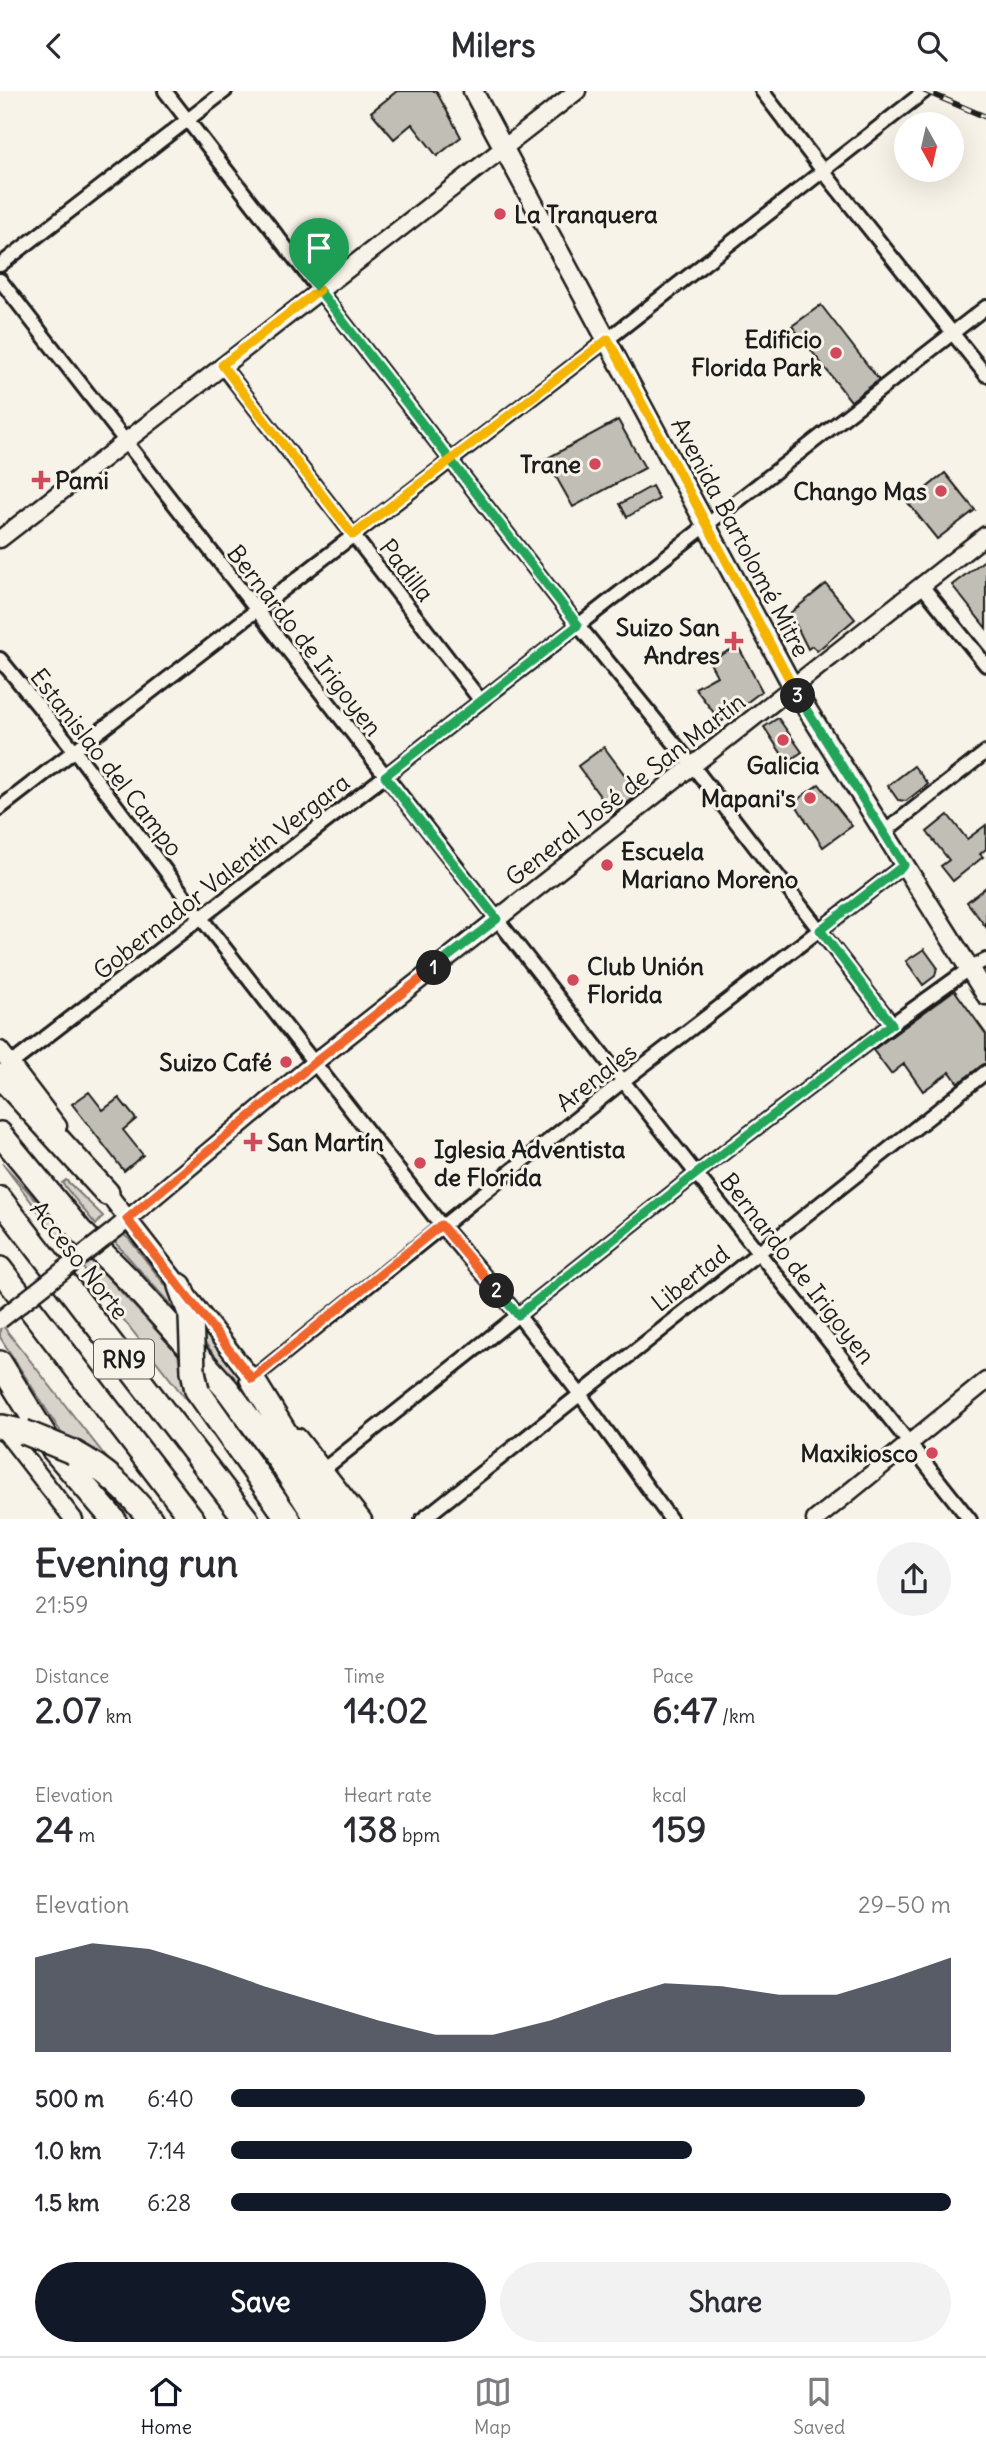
<!DOCTYPE html>
<html lang="en">
<head>
<meta charset="utf-8">
<style>
	body { margin:0; font-family:Delius,sans-serif; background:#f2f2f3; color:#2b2b33; height:100vh; display:flex; flex-direction:column; font-size:26px; white-space:nowrap }
	* { box-sizing:border-box; margin:0 }
	p { font-size:23px; color:#7c7c81 }
	.icon { flex:none; width:38px; height:38px; fill:none; stroke:currentColor; stroke-width:2; stroke-linecap:round; stroke-linejoin:round }
	.map { position:relative; height:1428px; overflow:hidden }
	.details { display:flex; flex-direction:column; background:#fff; flex:1 }
	.details>* { flex:none }
	.needle { width:46px; rotate:172deg }
	.buttons { position:absolute; left:894px; top:21px; display:grid; gap:14px }
	.buttons a { display:grid; place-items:center; width:70px; height:70px; border-radius:50%; background:#fff; box-shadow:0 7px 28px #0002; font-size:35px }
	.pin { position:absolute; display:grid; place-items:center; width:60px; height:60px; color:#fff; margin:-72px -30px; border-radius:50% 50% 50% 0; rotate:-45deg; box-shadow:0 0 7px #0007 }
	.pin .icon { rotate:45deg }
	.km { position:absolute; width:35px; height:35px; margin:-18px; border-radius:50%; background:#222; color:#fff; font-size:19px; line-height:35px; text-align:center }
	.round { display:grid; place-items:center; flex:none; width:74px; height:74px; border-radius:37px; background:#f2f2f3 }
	.summary { display:flex; align-items:center; justify-content:space-between; height:119px; padding:0 35px }
	h1 { font-size:38px; font-weight:700; line-height:52px }
	.figures { display:grid; grid-template-columns:repeat(3,1fr); gap:10px; height:119px; padding:7px 35px }
	.figures div { display:grid; align-content:center }
	.figures b { font-size:35px; font-weight:700 }
	.figures small { font-size:19px; font-weight:400 }
	.figures p { font-size:19px }
	.chart { height:196px; padding:14px 35px }
	.chart p { display:flex; justify-content:space-between }
	.chart svg { width:100%; height:126px; margin-top:7px; fill:#111827; opacity:.7 }
	.action { display:flex; gap:14px; margin-top:auto; padding:14px 35px }
	.action a { flex:1; height:80px; border-radius:42px; background:#111827; color:#fff; font-size:28px; font-weight:700; line-height:80px; text-align:center }
	.action a+a { background:#f2f2f3; color:#2b2b33 }
	ul { padding:0 35px; list-style:none; font-size:23px }
	li { display:grid; grid-template-columns:112px 84px 1fr; align-items:center; height:52px }
	li i { height:18px; border-radius:9px; background:#111827 }
	header { display:flex; justify-content:space-between; align-items:center; height:91px; padding:0 35px; background:#fff; font-size:32px; font-weight:700 }
	.tabs { display:flex; justify-content:space-around; align-items:center; height:98px; border-top:2px solid #e1e1e2; background:#fff; font-size:19px; color:#7c7c81 }
	.tabs a { display:grid; justify-items:center; gap:4px }
	.tabs .active { color:#111827 }
	.map>svg:first-child { display:block }
</style>
</head>
<body>
<header><svg class="icon" aria-label="back" viewBox="0 0 24 24"><path d="M15 5l-7 7 7 7"/></svg>Milers<svg class="icon" aria-label="search" viewBox="0 0 24 24"><circle cx="10" cy="10" r="6"/><path d="M15 15l6 6"/></svg></header>
<div class="map">
<svg width="986" height="1429" viewBox="0 0 986 1429">
	<rect width="100%" height="100%" fill="#f7f3e8"/>
	<filter id="ink" filterUnits="userSpaceOnUse"><feTurbulence type="fractalNoise" baseFrequency=".0143" numOctaves="2"/><feDisplacementMap in="SourceGraphic" scale="14" xChannelSelector="R" yChannelSelector="G"/><feConvolveMatrix kernelMatrix="1 2 1 2 8 2 1 2 1" color-interpolation-filters="sRGB"/></filter>
	<g filter="url(#ink)">
		<path fill="#d7d3cb" stroke="#7a7874" stroke-width="2" d="M2 1072 70 1146 63 1153Z
			M66 1089 103 1125 96 1134 62 1092Z
			M117 1143 124 1144 129 1148 176 1208 178 1222 112 1148Z
			M89 1166 178 1263 183 1293 189 1312 80 1173Z
			M200 1230 242 1286 273 1336 200 1246Z
			M3 1235 113 1375 62 1343 0 1246V1238Z"/>
		<path fill="#c0beb5" stroke="#1c1c1c" stroke-width="2" d="M397 0H436L461 46 437 65 412 33 394 48 371 21Z
			M821 214 879 289 851 310 792 235Z
			M618 329 645 377 573 416 546 368Z
			M945 382 975 419 937 448 908 412Z
			M652 395 659 408 627 426 620 413Z
			M986 468V537L952 494Z
			M826 493 855 528 817 560 812 555 808 558 790 522Z
			M738 555 762 600 721 631 695 597 717 585 709 570Z
			M778 627 802 661 787 671 764 636Z
			M604 656 639 703 613 723 578 675Z
			M914 675 928 693 906 710 898 709 888 695Z
			M819 693 852 735 823 756 794 711Z
			M948 724 967 748 986 734V758L980 763 983 766 953 790 941 775 949 769 927 741Z
			M986 796V836L967 811Z
			M924 858 937 876 935 885 923 894 906 870Z
			M953 900H955L986 943V972L958 992 950 981 923 1000 904 973 891 983 873 959Z
			M89 1001 103 1019 119 1007 136 1028 123 1039 143 1064 124 1080 72 1013Z"/>
		<g fill="none" stroke-linecap="round" stroke-linejoin="round">
			<defs>
				<path id="minor" d="M165 0 578 534 692 674 892 933
					M762 0 823 80 986 284
					M0 174 225 0
					M0 189 623 990 970 1429
					M222 274 481 610
					M923 496 986 574
					M0 568 75 660 201 827 441 1134 518 1224 579 1302 671 1429
					M0 717 608 248 925 0
					M883 742 986 661
					M11 973 385 685 986 216
					M252 1288 623 990 904 774
					M324 1378 696 1083 892 933 970 877 986 869
					M422 1429 986 981"/>
				<path id="tertiary" d="M0 448 577 0
					M0 959 58 1035
					M102 1095 258 1295
					M116 1138 314 972 986 444
					M0 1334 74 1429
					M298 1346 363 1429
					M815 1429 986 1290"/>
				<path id="secondary" d="M473 0 793 596 986 904"/>
				<path id="motorway" d="M0 985 107 1102
					M0 1043 81 1141 129 1189 227 1298 280 1370 318 1429
					M0 1108 247 1429
					M0 1178 193 1429
					M180 1195 191 1225
					M0 1272 53 1358 114 1429
					M252 1288 308 1379 342 1429
					M197 1299 289 1429
					M2 1336 24 1341
					M73 1361C106 1379 128 1400 151 1429"/>
			</defs>
			<use href="#minor" stroke="#1c1c1c" stroke-width="18"/>
			<use href="#tertiary" stroke="#1c1c1c" stroke-width="21"/>
			<use href="#secondary" stroke="#1c1c1c" stroke-width="23"/>
			<use href="#motorway" stroke="#1c1c1c" stroke-width="28"/>
			<use href="#minor" stroke="#f7f3e8" stroke-width="12"/>
			<use href="#tertiary" stroke="#f7f3e8" stroke-width="16"/>
			<use href="#secondary" stroke="#f7f3e8" stroke-width="18"/>
			<use href="#motorway" stroke="#f7f3e8" stroke-width="23"/>
			<defs>
				<path id="rail" d="M925 0 986 26"/>
			</defs>
			<use href="#rail" stroke="#1c1c1c" stroke-width="6"/>
			<use href="#rail" stroke="#f7f3e8" stroke-width="3.5" stroke-dasharray="10" stroke-linecap="butt"/>
			<defs>
				<path id="tertiary-bridge" d="M0 1229 116 1138"/>
				<path id="motorway-bridge" d="M191 1225 193 1280 197 1299
					M24 1341 73 1361"/>
			</defs>
			<use href="#tertiary-bridge" stroke="#1c1c1c" stroke-width="21" stroke-linecap="butt"/>
			<use href="#motorway-bridge" stroke="#1c1c1c" stroke-width="28" stroke-linecap="butt"/>
			<use href="#tertiary-bridge" stroke="#f7f3e8" stroke-width="16"/>
			<use href="#motorway-bridge" stroke="#f7f3e8" stroke-width="23"/>
		</g>
	</g>
	<g fill="none" stroke-linecap="round" stroke-linejoin="round" filter="url(#ink)">
		<defs>
			<path id="split-1" d="M319 199 578 534 385 685 497 828 434 877"/>
			<path id="split-2" d="M434 877 314 972 127 1128 252 1288 441 1134 497 1200"/>
			<path id="split-3" d="M497 1200 518 1224 696 1083 892 933 820 839 904 774 798 605"/>
			<path id="split-4" d="M319 199 222 274 353 444 608 248 798 605"/>
		</defs>
		<use href="#split-1" stroke="#fff" stroke-width="14"/>
		<use href="#split-2" stroke="#fff" stroke-width="14"/>
		<use href="#split-3" stroke="#fff" stroke-width="14"/>
		<use href="#split-4" stroke="#fff" stroke-width="14"/>
		<use href="#split-1" stroke="#22a559" stroke-width="9"/>
		<use href="#split-2" stroke="#f0652b" stroke-width="9"/>
		<use href="#split-3" stroke="#22a559" stroke-width="9"/>
		<use href="#split-4" stroke="#f5b400" stroke-width="9"/>
	</g>
	<g fill="#d1495b" stroke="#f7f3e8" stroke-width="2.5">
		<circle cx="500" cy="123" r="7"/>
		<circle cx="836" cy="262" r="7"/>
		<circle cx="595" cy="373" r="7"/>
		<path d="M37.5 378.5h7v7h7v7h-7v7h-7v-7h-7v-7h7z"/>
		<circle cx="941" cy="400" r="7"/>
		<path d="M730.5 539.5h7v7h7v7h-7v7h-7v-7h-7v-7h7z"/>
		<circle cx="783" cy="649" r="7"/>
		<circle cx="810" cy="707" r="7"/>
		<circle cx="607" cy="774" r="7"/>
		<circle cx="573" cy="889" r="7"/>
		<circle cx="286" cy="971" r="7"/>
		<path d="M249.5 1040.5h7v7h7v7h-7v7h-7v-7h-7v-7h7z"/>
		<circle cx="420" cy="1072" r="7"/>
		<circle cx="932" cy="1362" r="7"/>
	</g>
	<g text-anchor="middle" dominant-baseline="central" stroke-width="6" stroke-linejoin="round" paint-order="stroke">
		<rect fill="#f7f3e8" stroke="#5e5c59" stroke-width="2" x="94" y="1248.5" width="60" height="39" rx="5"/>
		<g font-size="23" font-weight="bold" fill="#1c1c1c">
			<text x="124" y="1268">RN9</text>
		</g>
		<g font-size="24" font-weight="bold" fill="#1c1c1c" stroke="#f7f3e8" text-anchor="end">
			<text x="514" y="123" text-anchor="start">La Tranquera</text>
			<text x="822" y="248">Edificio<tspan x="822" dy="28">Florida Park</tspan></text>
			<text x="581" y="373">Trane</text>
			<text x="55" y="389" text-anchor="start">Pami</text>
			<text x="927" y="400">Chango Mas</text>
			<text x="720" y="536">Suizo San<tspan x="720" dy="28">Andres</tspan></text>
			<text x="783" y="674" text-anchor="middle">Galicia</text>
			<text x="796" y="707">Mapani's</text>
			<text x="621" y="760" text-anchor="start">Escuela<tspan x="621" dy="28">Mariano Moreno</tspan></text>
			<text x="587" y="875" text-anchor="start">Club Unión<tspan x="587" dy="28">Florida</tspan></text>
			<text x="272" y="971">Suizo Café</text>
			<text x="267" y="1051" text-anchor="start">San Martín</text>
			<text x="434" y="1058" text-anchor="start">Iglesia Adventista<tspan x="434" dy="28">de Florida</tspan></text>
			<text x="918" y="1362">Maxikiosco</text>
		</g>
		<g font-size="24" fill="#1c1c1c" stroke="#f7f3e8">
			<text transform="translate(741 446) rotate(62)">Avenida Bartolomé Mitre</text>
			<text transform="translate(407 479) rotate(52)">Padilla</text>
			<text transform="translate(305 549) rotate(52)">Bernardo de Irigoyen</text>
			<text transform="translate(107 671) rotate(52)">Estanislao del Campo</text>
			<text transform="translate(625 698) rotate(-38)">General José de San Martín</text>
			<text transform="translate(221 785) rotate(-38)">Gobernador Valentín Vergara</text>
			<text transform="translate(596 986) rotate(-38)">Arenales</text>
			<text transform="translate(80 1169) rotate(52)">Acceso Norte</text>
			<text transform="translate(798 1177) rotate(52)">Bernardo de Irigoyen</text>
			<text transform="translate(690 1187) rotate(-38)">Libertad</text>
		</g>
	</g>
</svg>
<div class="buttons">
<a><svg class="needle" viewBox="-14 -14 28 28"><path d="M0-13l5 13h-10z" fill="#e53935"/><path d="M0 13l5-13h-10z" fill="#7c7c81"/></svg></a>
</div>
<div class="pin" style="left:319px;top:199px;background:#1e9e55"><svg class="icon" aria-label="arrive" viewBox="0 0 24 24"><path d="M6 21V4h12l-3 4 3 4H6"/></svg></div>
<b class="km" style="left:434px;top:877px">1</b>
<b class="km" style="left:497px;top:1200px">2</b>
<b class="km" style="left:798px;top:605px">3</b>
</div>
<section class="details">
<div class="summary"><div><h1>Evening run</h1><p>21:59</p></div><a class="round"><svg class="icon" aria-label="share" viewBox="0 0 24 24"><path d="M12 15V3M7 8l5-5 5 5M5 13v7h14v-7"/></svg></a></div>
<div class="figures">
<div><p>Distance</p><b>2.07<small> km</small></b></div>
<div><p>Time</p><b>14:02</b></div>
<div><p>Pace</p><b>6:47<small> /km</small></b></div>
</div>
<div class="figures">
<div><p>Elevation</p><b>24<small> m</small></b></div>
<div><p>Heart rate</p><b>138<small> bpm</small></b></div>
<div><p>kcal</p><b>159</b></div>
</div>
<div class="chart"><p><span>Elevation</span>29–50 m</p>
<svg viewBox="0 0 160 44" preserveAspectRatio="none"><path d="M0 44V11L10 6L20 8L30 14L40 21L50 27L60 33L70 38L80 38L90 33L100 26L110 20L120 21L130 24L140 24L150 18L160 11V44z"/></svg>
</div>
<ul>
<li><b>500 m</b>6:40<i style="width:88%"></i></li>
<li><b>1.0 km</b>7:14<i style="width:64%"></i></li>
<li><b>1.5 km</b>6:28<i style="width:100%"></i></li>
</ul>
<div class="action"><a>Save</a><a>Share</a></div>
</section>
<nav class="tabs">
<a class="active"><svg class="icon" aria-label="home" viewBox="0 0 24 24"><path d="M3 11l9-7 9 7M6 9v11h12V9"/></svg>Home</a>
<a><svg class="icon" aria-label="map" viewBox="0 0 24 24"><path d="M3 6l6-2 6 2 6-2v14l-6 2-6-2-6 2zM9 4v14M15 6v14"/></svg>Map</a>
<a><svg class="icon" aria-label="saved" viewBox="0 0 24 24"><path d="M7 4h10v16l-5-4-5 4z"/></svg>Saved</a>
</nav>
</body>
</html>
